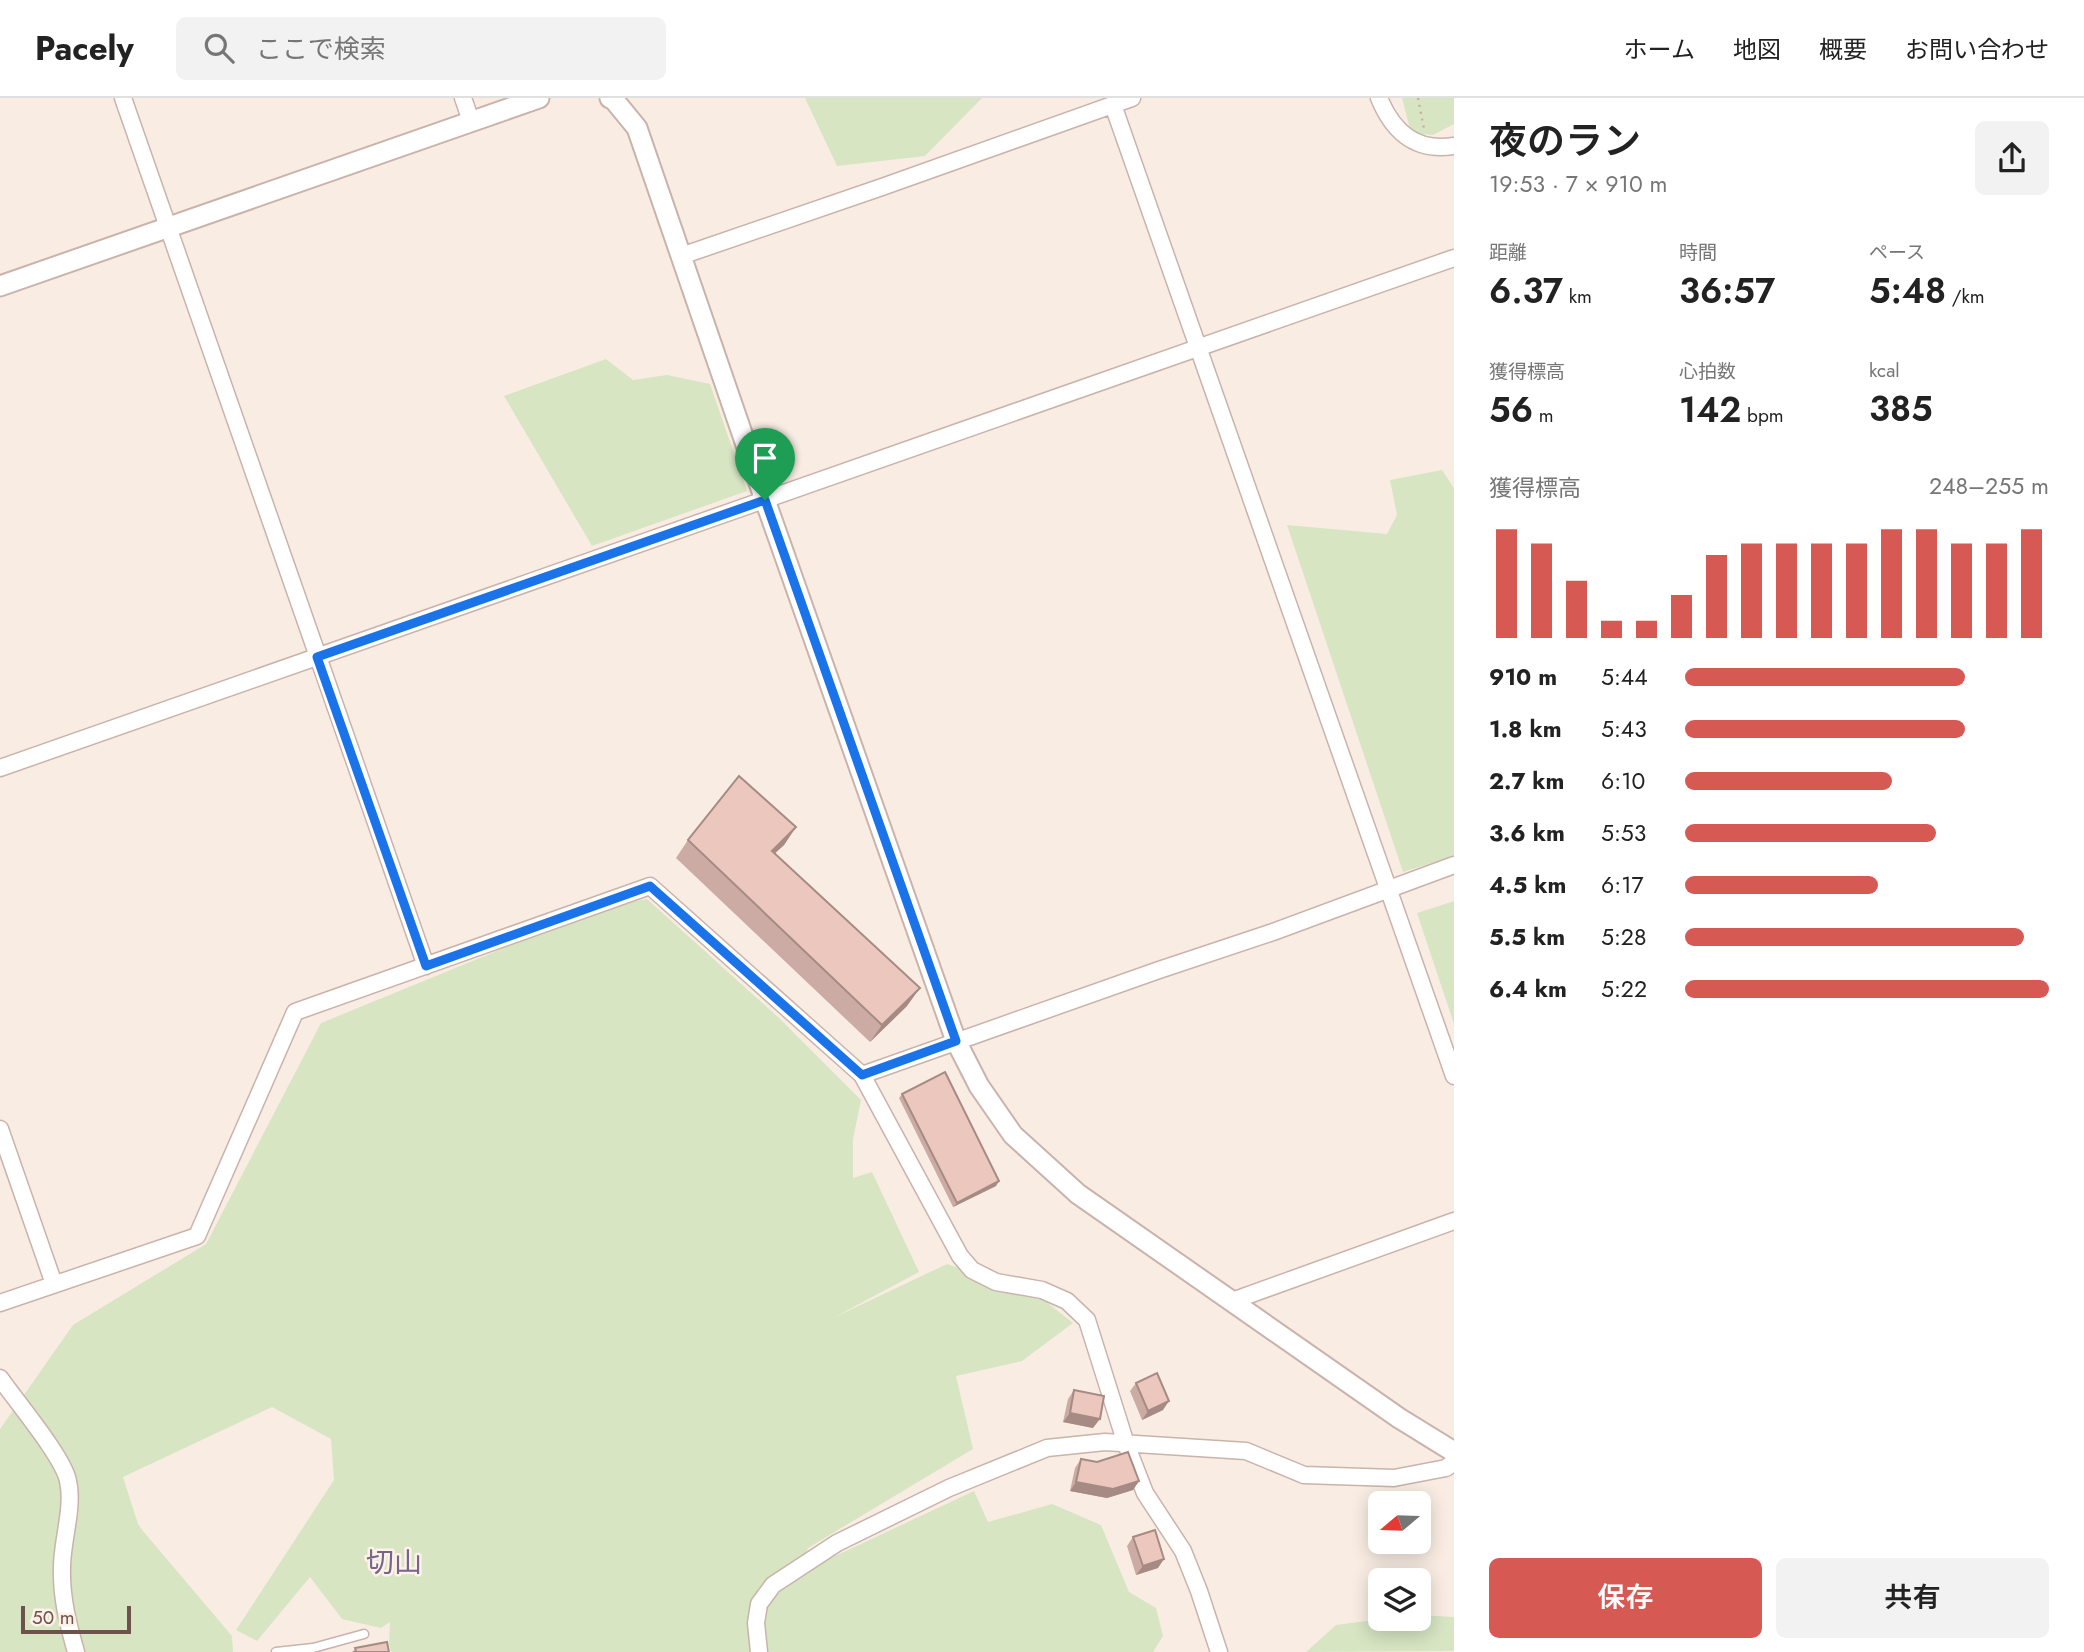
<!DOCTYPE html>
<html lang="ja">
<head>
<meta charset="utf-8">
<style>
	body { margin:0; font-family:Jost,"Noto Sans JP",sans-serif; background:#f2f2f2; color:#222; height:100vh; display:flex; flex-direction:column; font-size:26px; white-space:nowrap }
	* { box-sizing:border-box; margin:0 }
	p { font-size:23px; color:#767676 }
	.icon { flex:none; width:38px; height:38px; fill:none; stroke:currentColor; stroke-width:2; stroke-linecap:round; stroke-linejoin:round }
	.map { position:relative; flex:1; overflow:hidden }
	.sheet { display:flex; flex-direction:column; background:#fff; width:630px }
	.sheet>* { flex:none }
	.needle { width:46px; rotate:251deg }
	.fabs { position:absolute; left:1368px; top:1393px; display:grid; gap:14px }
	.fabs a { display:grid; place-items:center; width:63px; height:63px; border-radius:10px; background:#fff; box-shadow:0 4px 18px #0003; font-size:35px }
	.scale { position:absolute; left:21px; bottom:18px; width:110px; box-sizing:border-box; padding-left:7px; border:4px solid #6e524c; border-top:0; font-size:19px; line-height:24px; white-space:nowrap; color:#6e524c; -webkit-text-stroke:5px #fdf1e8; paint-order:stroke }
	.pin { position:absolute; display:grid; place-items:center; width:60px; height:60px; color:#fff; margin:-72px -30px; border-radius:50% 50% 50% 0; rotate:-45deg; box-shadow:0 0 7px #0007 }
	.pin .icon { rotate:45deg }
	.round { display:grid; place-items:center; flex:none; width:74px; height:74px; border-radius:10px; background:#f2f2f2 }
	.headline { display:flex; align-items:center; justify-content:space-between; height:119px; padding:0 35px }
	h1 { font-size:38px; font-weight:600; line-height:52px }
	.metrics { display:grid; grid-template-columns:repeat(3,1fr); gap:10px; height:119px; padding:7px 35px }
	.metrics div { display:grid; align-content:center }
	.metrics b { font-size:35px; font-weight:600 }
	.metrics small { font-size:19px; font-weight:400 }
	.metrics p { font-size:19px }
	.chart { height:196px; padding:14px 35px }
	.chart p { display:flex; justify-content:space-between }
	.chart svg { width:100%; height:126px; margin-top:7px; stroke:#d75954; stroke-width:6 }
	.button { display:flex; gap:14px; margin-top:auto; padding:14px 35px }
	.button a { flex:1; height:80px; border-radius:10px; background:#d75954; color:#fff; font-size:28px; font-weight:600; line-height:80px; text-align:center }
	.button a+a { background:#f2f2f2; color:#222 }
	ul { padding:0 35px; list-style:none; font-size:23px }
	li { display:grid; grid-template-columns:112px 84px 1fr; align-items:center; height:52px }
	li i { height:18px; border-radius:9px; background:#d75954 }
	header { display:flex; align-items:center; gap:42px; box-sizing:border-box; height:98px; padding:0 35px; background:#fff; border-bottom:2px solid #e0e0e0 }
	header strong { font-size:33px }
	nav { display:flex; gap:38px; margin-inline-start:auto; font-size:24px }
	.search { width:490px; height:63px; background:#f2f2f2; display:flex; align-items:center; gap:18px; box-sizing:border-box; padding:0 24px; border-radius:10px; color:#767676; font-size:26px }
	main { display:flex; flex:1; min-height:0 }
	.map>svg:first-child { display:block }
</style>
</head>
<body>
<header>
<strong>Pacely</strong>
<div class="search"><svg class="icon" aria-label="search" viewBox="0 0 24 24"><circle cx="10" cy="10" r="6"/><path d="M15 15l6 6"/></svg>ここで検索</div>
<nav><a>ホーム</a><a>地図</a><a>概要</a><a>お問い合わせ</a></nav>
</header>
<main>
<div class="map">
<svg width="1454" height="1554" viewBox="0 0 1454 1554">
	<rect width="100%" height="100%" fill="#f9ede3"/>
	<path fill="#d7e5c3" d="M805 0H982L925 58 837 68Z
		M1402 0H1454V26L1433 37 1411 35Z
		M606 261 633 282 667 277 710 286 747 393 592 448 504 298Z
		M1442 372 1454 390V758L1403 774 1287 427 1387 436 1397 417 1390 382Z
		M647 801 778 919 861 1002 853 1041V1080L872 1074 919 1174 833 1220 947 1166 1039 1198 1073 1225 1022 1263 956 1278 973 1351 808 1450 801 1474 974 1393 988 1424 1052 1406 1101 1427 1129 1494 1156 1510 1163 1538 1153 1554H391L389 1546 390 1524 381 1530 342 1521 310 1479 257 1543 236 1532 334 1382 331 1341 272 1309 123 1379 138 1426 143 1433 232 1538 233 1554H0V1331L73 1227 206 1146 321 925 492 855 584 813Z
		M1454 803V926L1417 815Z
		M1419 1517 1454 1519V1553L1306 1554 1336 1527 1381 1521H1419Z"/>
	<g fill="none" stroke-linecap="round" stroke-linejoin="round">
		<defs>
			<path id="service" d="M276 1554 313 1550 364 1536"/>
			<path id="minor" d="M123 0 426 868
				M463 0 471 23
				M1379 0C1393 34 1416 54 1454 48
				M1113 7 1454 978
				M681 158 882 89 1132 0
				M0 670 1454 160
				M0 1031 54 1186
				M1232 1203 1454 1123
				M0 1205 197 1138 295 914 650 788 862 977
				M0 1280C16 1303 64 1360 68 1383 74 1409 62 1443 62 1469 61 1499 68 1526 76 1554
				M759 1554 756 1525 759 1506 773 1487 837 1445 949 1390 1047 1350 1105 1344 1246 1353 1304 1377 1394 1380 1446 1370 1454 1364
				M1219 1554 1199 1493 1183 1453 1145 1395 1126 1346 1087 1222 1067 1203 1042 1192 996 1184 972 1172 960 1158 862 977 1159 872 1273 834 1454 767"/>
			<path id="tertiary" d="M610 0 614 2 637 30 765 402 956 943 979 988 1013 1037 1078 1096 1399 1320 1454 1354
				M0 188 539 0"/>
		</defs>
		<use href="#service" stroke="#c9b3ab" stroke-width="11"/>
		<use href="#minor" stroke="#c9b3ab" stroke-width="19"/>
		<use href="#tertiary" stroke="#c9b3ab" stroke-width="23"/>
		<path stroke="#d0aba1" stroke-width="2.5" stroke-dasharray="2 5" stroke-linecap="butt" d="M1418 0 1424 31"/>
		<use href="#service" stroke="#fff" stroke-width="8"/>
		<use href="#minor" stroke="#fff" stroke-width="16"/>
		<use href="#tertiary" stroke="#fff" stroke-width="19"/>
	</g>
	<path fill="#cbaba3" d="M796 729 784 747 775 755 907 908 870 944 676 760 688 742Z
		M902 996 996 1088 953 1109 899 1000Z
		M1136 1285 1163 1312 1142 1322 1130 1293Z
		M1074 1292 1093 1330 1063 1324 1068 1301Z
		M1081 1361 1139 1383 1133 1392 1107 1400 1070 1393 1075 1370Z
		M1133 1439 1158 1470 1136 1477 1127 1448Z"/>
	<path fill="#a58b84" d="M796 729 784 747 759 770 772 753Z
		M920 890 907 908 870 944 882 927Z
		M999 1083 996 1088 953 1109 957 1105Z
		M1169 1303 1163 1312 1142 1322 1148 1313Z
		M1070 1315 1100 1321 1093 1330 1063 1324Z
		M1139 1383 1133 1392 1107 1400 1070 1393 1076 1384Z
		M1164 1461 1158 1470 1136 1477 1143 1468Z"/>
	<path fill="#ecc7bd" stroke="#a58b84" stroke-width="2" d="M739 678 796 729 772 753 920 890 882 927 688 742Z
		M945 974 999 1083 957 1105 902 996Z
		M1157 1275 1169 1303 1148 1313 1136 1285Z
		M1074 1292 1104 1298 1100 1321 1070 1315Z
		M1128 1354 1139 1383 1113 1391 1076 1384 1081 1361 1097 1364Z
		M1155 1432 1164 1461 1143 1468 1133 1439Z
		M387 1544 389 1554H353L356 1553 355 1550Z"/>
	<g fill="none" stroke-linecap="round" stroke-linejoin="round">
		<defs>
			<path id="route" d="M765 402 956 943 862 977 650 788 426 868 317 559Z"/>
		</defs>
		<use href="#route" stroke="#fff" stroke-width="14"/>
		<use href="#route" stroke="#1a73e8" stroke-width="9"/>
	</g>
	<g text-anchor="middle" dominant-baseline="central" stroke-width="5" stroke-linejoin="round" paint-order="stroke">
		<g font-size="28" fill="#77648b" stroke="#fdf1e8">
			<text x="394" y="1464">切山</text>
		</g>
	</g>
</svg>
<div class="fabs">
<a><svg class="needle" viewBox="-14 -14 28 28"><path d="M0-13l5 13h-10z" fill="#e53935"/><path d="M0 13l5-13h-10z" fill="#767676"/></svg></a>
<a><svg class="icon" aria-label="layers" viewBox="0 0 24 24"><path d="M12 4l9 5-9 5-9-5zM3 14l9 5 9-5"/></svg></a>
</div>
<div class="scale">50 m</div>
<div class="pin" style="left:765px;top:402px;background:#1e9e55"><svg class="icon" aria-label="arrive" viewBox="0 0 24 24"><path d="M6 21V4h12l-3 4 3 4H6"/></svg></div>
</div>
<section class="sheet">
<div class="headline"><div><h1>夜のラン</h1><p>19:53 · 7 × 910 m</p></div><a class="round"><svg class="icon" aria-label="share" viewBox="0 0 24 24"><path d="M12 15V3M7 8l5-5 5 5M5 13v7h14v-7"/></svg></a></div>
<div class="metrics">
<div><p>距離</p><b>6.37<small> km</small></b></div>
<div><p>時間</p><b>36:57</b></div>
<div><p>ペース</p><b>5:48<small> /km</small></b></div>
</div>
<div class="metrics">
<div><p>獲得標高</p><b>56<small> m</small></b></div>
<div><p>心拍数</p><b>142<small> bpm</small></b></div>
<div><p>kcal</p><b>385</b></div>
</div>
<div class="chart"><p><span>獲得標高</span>248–255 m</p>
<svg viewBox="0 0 160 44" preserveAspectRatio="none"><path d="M5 44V6M15 44V11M25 44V24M35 44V38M45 44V38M55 44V29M65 44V15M75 44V11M85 44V11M95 44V11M105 44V11M115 44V6M125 44V6M135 44V11M145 44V11M155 44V6"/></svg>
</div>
<ul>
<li><b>910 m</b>5:44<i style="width:77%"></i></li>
<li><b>1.8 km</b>5:43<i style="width:77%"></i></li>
<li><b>2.7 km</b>6:10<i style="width:57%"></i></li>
<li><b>3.6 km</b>5:53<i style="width:69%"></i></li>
<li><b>4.5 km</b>6:17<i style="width:53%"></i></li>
<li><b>5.5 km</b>5:28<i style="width:93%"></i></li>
<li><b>6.4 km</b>5:22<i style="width:100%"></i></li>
</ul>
<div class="button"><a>保存</a><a>共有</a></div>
</section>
</main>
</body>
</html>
